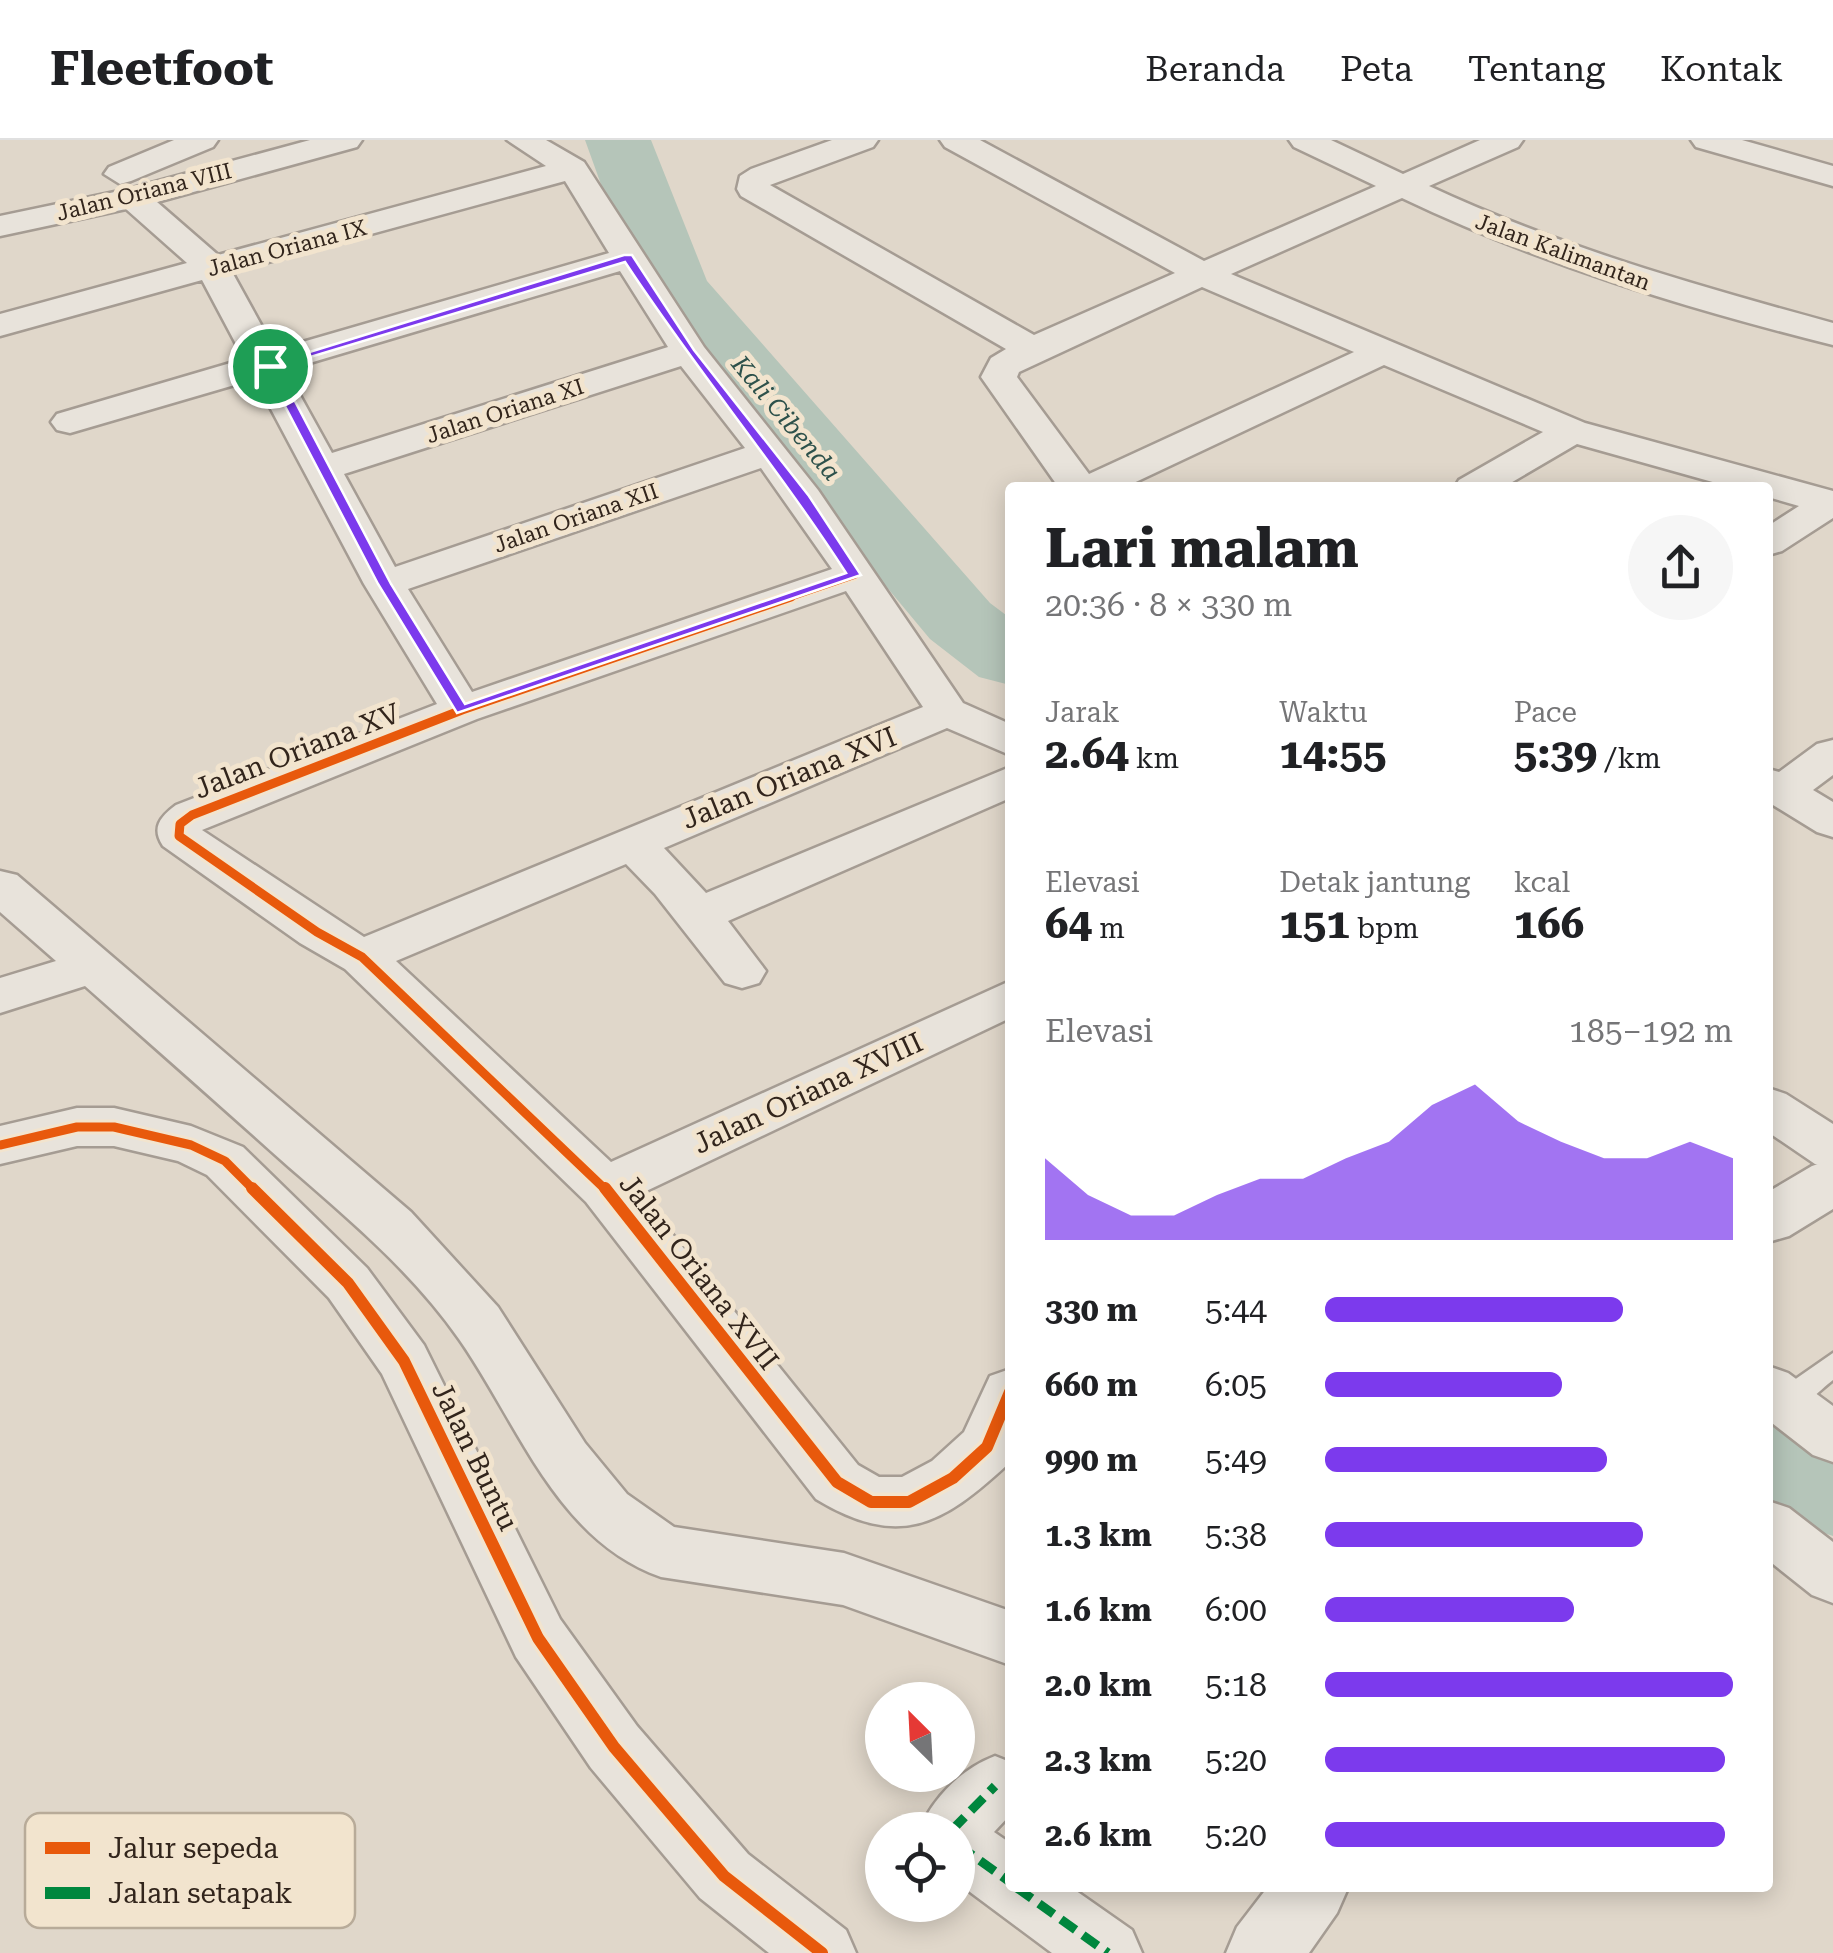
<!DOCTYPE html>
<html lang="id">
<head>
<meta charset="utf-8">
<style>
	body { margin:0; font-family:"Roboto Serif",serif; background:#f6f6f6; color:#202124; height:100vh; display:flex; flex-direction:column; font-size:38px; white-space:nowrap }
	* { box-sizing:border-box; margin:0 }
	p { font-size:32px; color:#757577 }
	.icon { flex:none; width:55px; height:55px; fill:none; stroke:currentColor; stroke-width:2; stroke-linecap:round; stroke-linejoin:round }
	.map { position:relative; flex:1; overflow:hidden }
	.drawer { position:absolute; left:1005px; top:342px; width:768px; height:1410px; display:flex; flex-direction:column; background:#fff; border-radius:10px; box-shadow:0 5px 25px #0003 }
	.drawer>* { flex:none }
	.needle { width:65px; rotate:336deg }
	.tools { position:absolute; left:865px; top:1542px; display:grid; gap:20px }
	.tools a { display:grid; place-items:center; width:110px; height:110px; border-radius:50%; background:#fff; box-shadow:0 5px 25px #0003; font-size:50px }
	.pin { position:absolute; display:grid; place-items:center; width:85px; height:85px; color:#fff; margin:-42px; border:5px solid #fff; border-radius:50%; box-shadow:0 2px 10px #0007 }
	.round { display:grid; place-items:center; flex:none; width:105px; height:105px; border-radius:52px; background:#f6f6f6 }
	.headline { display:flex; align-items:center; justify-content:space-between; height:170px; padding:0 40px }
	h1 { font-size:55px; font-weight:700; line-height:75px }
	.figures { display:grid; grid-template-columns:repeat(3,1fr); gap:15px; height:170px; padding:10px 40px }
	.figures div { display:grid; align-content:center }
	.figures b { font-size:42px; font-weight:700 }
	.figures small { font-size:28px; font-weight:400 }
	.figures p { font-size:28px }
	.chart { height:280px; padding:20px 40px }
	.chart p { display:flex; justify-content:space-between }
	.chart svg { width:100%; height:180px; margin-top:10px; fill:#7c3aed; opacity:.7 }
	ul { padding:0 40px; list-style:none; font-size:32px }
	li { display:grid; grid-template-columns:160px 120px 1fr; align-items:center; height:75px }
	li i { height:25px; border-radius:12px; background:#7c3aed }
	header { display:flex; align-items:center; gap:60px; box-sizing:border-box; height:140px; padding:0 50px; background:#fff; border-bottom:2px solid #e0e0e0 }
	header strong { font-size:48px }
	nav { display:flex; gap:55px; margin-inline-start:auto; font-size:35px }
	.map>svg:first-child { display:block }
</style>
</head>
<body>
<header>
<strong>Fleetfoot</strong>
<nav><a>Beranda</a><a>Peta</a><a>Tentang</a><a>Kontak</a></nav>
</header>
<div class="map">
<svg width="1833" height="1813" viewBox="0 0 1833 1813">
	<rect width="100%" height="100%" fill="#e0d7ca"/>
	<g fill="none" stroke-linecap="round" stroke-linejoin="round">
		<path fill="#b5c5b9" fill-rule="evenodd" d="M585 0H651L707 141 990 463 1010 478V545L979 537 930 499 649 162 638 147Z
			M1768 1248 1810 1263 1833 1279V1396L1790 1382 1768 1364Z"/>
		<defs>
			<path id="service" d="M1833 1213V1240C1816 1253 1796 1278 1774 1270L1770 1262 1774 1254Z"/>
			<path id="minor" d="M174 0H218L213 7 131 41 120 44 104 34 109 27Z
				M310 0H362L357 7 157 62 218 115 546 26 507 0H546L584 22 704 207 818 350 963 563 1010 584V615L947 588 664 708 706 753 1010 627V658L728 781 766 831 759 843 742 848 725 843 655 754 626 724 396 821 611 1022 1010 841V878L640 1054 858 1325 879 1337H902L932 1321 964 1292 990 1236 1010 1229 1008 1324C941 1386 899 1409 816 1359L586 1062 345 829 300 803 163 706C151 688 160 677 176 665L437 564 364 444 255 239 70 293 57 290 51 282 57 274 244 219 202 140 0 196V174L187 123 126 69 0 96V76L129 49ZM565 41 609 113 275 210 232 132ZM620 131 668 207 332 313 286 230ZM681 226 745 308 395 427 344 334ZM761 328 832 429 472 552 408 449ZM846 451 923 567 364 797 202 690 477 579Z
				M832 0H878L873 7 770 45 1034 195 1175 133 945 7 940 0H980L1204 121 1376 46 1294 7 1289 0H1331L1403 34 1480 0H1523L1518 7 1429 46C1560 107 1694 145 1833 183V205C1685 168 1540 124 1402 58L1231 134 1585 283 1833 351V378L1782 411 1768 415V386L1799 366 1768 357V348H1734L1577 304 1502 348H1454L1459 340 1543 292 1384 225 1123 348H1059L981 237 991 218 1006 209 741 56 737 49 740 36 751 29ZM1202 147 1354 212 1089 334 1017 237 1019 232Z
				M1691 0H1742L1833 26V46L1696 7Z
				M1833 600V635L1813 650 1833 662V697L1817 692 1768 662V629L1779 632 1817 604Z
				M0 731 17 735 411 1072 498 1167 585 1303 627 1354 674 1387 844 1413 1010 1471V1525L843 1465 661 1437C556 1400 518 1283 459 1199 413 1133 349 1079 289 1027 221 966 153 906 85 846L0 873V838L56 821 0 772Z
				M1768 948 1786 954 1833 984V1029L1815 1024 1768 992Z
				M77 968H114L191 986 243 1007 367 1128 424 1205 560 1479 637 1586 748 1714 846 1790 856 1813H769L700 1758 591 1628 516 1517 382 1234 329 1158 207 1035 178 1021 114 1006H77L0 1024V986Z
				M1768 1226 1788 1233 1833 1266V1322L1813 1315 1768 1280Z
				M1768 1361 1789 1368 1833 1402V1463L1812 1455 1768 1420Z
				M995 1616 1010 1622V1675L994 1692 1010 1703V1748H1072L1132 1790 1142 1813H1052L958 1743V1690H919C934 1657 961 1629 995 1616Z"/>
			<path id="tertiary" d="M1833 1019V1069L1789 1096 1768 1102V1052L1812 1026Z
				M1267 1748H1348L1337 1773 1309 1813H1226L1237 1787Z"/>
		</defs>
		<use href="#service" stroke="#a59c93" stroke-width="5"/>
		<use href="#minor" stroke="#a59c93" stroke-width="5"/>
		<use href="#tertiary" stroke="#a59c93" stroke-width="5"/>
		<use href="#service" fill="#e8e3db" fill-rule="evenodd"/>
		<use href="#minor" fill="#e8e3db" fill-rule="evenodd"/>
		<use href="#tertiary" fill="#e8e3db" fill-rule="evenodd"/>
		<path stroke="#00873e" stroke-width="9" stroke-dasharray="18 9" stroke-linecap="butt" d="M952 1690 995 1646
			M958 1705 1010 1742
			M1017 1748 1108 1813"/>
		<defs>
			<path id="cycleway-far2" d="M784 459 854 435"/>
			<path id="cycleway-far1" d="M0 1005 77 987H114L191 1005 225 1021 255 1051
				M607 1051 362 817 317 792 179 696 180 684 192 675 462 570 791 457"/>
			<path id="cycleway" d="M252 1048 348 1143 404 1221 538 1498 614 1607 724 1736 822 1813
				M605 1048 837 1342 871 1362H909L953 1338 987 1307 1010 1252"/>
		</defs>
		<use href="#cycleway-far2" stroke="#f2e4ce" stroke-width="12"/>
		<use href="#cycleway-far1" stroke="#f2e4ce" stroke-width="15"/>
		<use href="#cycleway" stroke="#f2e4ce" stroke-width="19"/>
		<use href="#cycleway-far2" stroke="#e8590c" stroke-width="8"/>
		<use href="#cycleway-far1" stroke="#e8590c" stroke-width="9"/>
		<use href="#cycleway" stroke="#e8590c" stroke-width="12"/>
	</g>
	<path fill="#7c3aed" stroke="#fff" stroke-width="2.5" fill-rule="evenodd" d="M624 115H632L694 210 809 356 861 435 457 573 378 444 264 226ZM625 122C695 229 777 326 846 433L465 564 391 444 277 227Z"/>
	<g text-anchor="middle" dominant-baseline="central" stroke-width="10" stroke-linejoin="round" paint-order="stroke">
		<g font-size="22" fill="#32251c" stroke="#f2e4ce">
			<text transform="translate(144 52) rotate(-14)">Jalan Oriana VIII</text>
			<text transform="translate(287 108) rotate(-15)">Jalan Oriana IX</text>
			<text transform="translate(1563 112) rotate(20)">Jalan Kalimantan</text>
			<text transform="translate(505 271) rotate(-18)">Jalan Oriana XI</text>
			<text transform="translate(576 378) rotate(-19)">Jalan Oriana XII</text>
		</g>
		<g font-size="25" font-style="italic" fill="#2d514b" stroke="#f2e4ce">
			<text transform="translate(786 278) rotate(50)">Kali Cibenda</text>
		</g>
		<g font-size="28" fill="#32251c" stroke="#f2e4ce">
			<text transform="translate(297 611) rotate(-21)">Jalan Oriana XV</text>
			<text transform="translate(789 638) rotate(-22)">Jalan Oriana XVI</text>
			<text transform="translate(808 953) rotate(-25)">Jalan Oriana XVIII</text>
			<text transform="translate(699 1132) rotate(52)">Jalan Oriana XVII</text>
			<text transform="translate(475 1316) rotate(64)">Jalan Buntu</text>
		</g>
	</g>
	<rect x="25" y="1673" width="330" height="115" rx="15" fill="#f2e4ce" stroke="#b8ab99" stroke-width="2.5"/>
	<rect x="45" y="1702" width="45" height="12" fill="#e8590c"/>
	<rect x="45" y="1747" width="45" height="12" fill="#00873e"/>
	<g font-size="28" fill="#32251c">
		<text x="108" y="1718">Jalur sepeda</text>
		<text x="108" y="1763">Jalan setapak</text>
	</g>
</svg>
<div class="tools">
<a><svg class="needle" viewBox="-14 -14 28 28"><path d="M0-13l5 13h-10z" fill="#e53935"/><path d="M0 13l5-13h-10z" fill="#757577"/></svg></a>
<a><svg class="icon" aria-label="locate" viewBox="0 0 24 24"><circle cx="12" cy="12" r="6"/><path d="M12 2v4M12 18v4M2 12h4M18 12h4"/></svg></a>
</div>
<div class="pin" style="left:270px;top:226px;background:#1e9e55"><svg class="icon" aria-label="arrive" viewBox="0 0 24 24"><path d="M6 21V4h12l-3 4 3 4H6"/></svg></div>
<section class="drawer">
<div class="headline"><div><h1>Lari malam</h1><p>20:36 · 8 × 330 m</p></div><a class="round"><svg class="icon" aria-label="share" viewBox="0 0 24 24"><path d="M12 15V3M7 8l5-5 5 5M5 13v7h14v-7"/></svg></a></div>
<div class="figures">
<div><p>Jarak</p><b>2.64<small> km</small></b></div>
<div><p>Waktu</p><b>14:55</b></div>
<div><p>Pace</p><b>5:39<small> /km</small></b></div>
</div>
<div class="figures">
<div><p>Elevasi</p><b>64<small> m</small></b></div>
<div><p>Detak jantung</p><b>151<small> bpm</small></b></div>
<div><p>kcal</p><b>166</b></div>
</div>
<div class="chart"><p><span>Elevasi</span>185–192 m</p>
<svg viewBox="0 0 160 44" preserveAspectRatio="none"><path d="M0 44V24L10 33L20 38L30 38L40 33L50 29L60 29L70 24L80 20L90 11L100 6L110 15L120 20L130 24L140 24L150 20L160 24V44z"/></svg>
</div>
<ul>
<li><b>330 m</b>5:44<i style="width:73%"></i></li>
<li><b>660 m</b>6:05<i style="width:58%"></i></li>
<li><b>990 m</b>5:49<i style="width:69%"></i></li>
<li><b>1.3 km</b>5:38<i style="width:78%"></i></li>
<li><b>1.6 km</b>6:00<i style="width:61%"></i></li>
<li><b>2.0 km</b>5:18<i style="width:100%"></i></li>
<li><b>2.3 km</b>5:20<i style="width:98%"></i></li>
<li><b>2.6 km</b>5:20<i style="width:98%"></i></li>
</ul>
</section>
</div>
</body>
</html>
